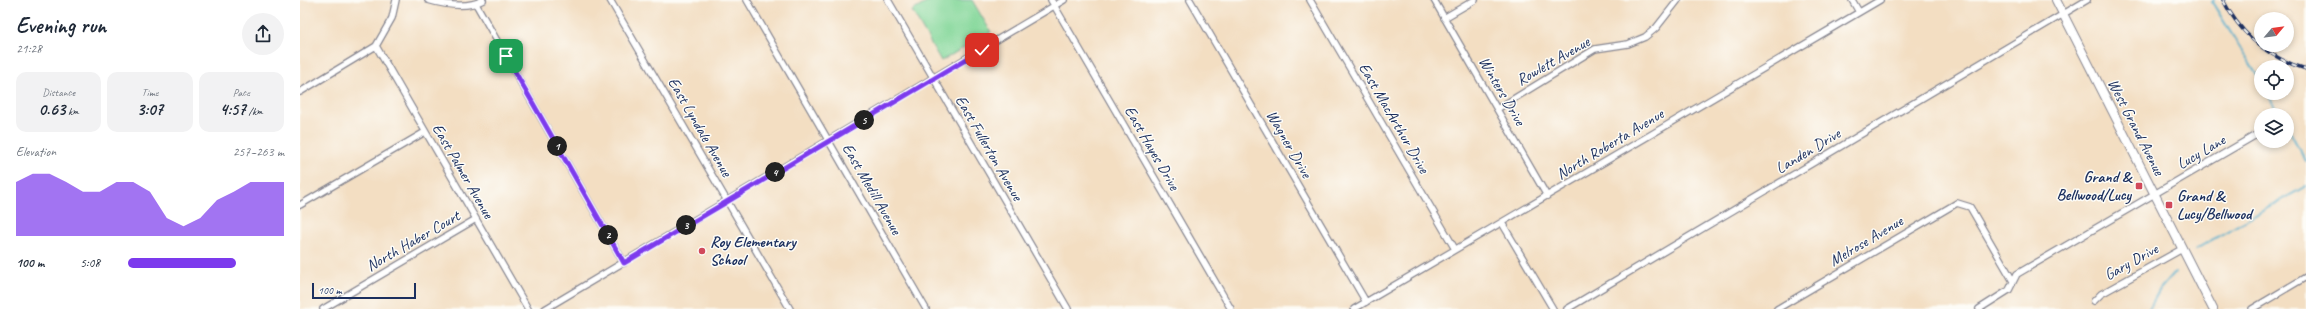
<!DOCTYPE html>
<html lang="en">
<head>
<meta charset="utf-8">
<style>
	body { margin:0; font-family:Caveat,sans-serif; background:#f2f2f3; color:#1f2937; height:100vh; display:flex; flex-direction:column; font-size:15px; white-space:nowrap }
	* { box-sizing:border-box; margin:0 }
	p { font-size:13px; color:#747a83 }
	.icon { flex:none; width:22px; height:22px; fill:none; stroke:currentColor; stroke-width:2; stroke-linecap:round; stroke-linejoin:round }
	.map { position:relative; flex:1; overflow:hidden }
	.details { display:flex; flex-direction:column; background:#fff; width:300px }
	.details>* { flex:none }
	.needle { width:26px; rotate:61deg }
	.controls { position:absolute; left:1954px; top:12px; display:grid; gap:8px }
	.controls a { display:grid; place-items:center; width:40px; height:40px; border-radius:50%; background:#fff; box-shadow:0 2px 6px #0003; font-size:20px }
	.scale { position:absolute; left:12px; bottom:10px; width:104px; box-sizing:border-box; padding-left:4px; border:2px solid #1b2f5e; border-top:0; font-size:11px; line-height:14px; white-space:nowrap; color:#1b2f5e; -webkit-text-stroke:3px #fdfcf7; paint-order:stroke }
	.pin { position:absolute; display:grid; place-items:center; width:34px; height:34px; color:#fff; margin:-17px; border-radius:8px; box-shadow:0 2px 6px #0006 }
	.km { position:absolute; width:20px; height:20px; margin:-10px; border-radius:50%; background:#222; color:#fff; font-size:11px; line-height:20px; text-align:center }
	.round { display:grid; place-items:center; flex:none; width:42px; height:42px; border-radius:21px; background:#f2f2f3 }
	.head { display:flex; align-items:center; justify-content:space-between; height:68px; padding:0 16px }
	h1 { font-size:22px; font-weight:700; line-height:30px }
	.metrics { display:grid; grid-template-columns:repeat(3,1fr); gap:6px; height:68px; padding:4px 16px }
	.metrics div { display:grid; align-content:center; border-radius:10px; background:#f2f2f3; text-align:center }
	.metrics b { font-size:17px; font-weight:700 }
	.metrics small { font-size:11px; font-weight:400 }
	.metrics p { font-size:11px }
	.chart { height:112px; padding:8px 16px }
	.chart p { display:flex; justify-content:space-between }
	.chart svg { width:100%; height:72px; margin-top:4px; fill:#7c3aed; opacity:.7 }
	ul { padding:0 16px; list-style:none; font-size:13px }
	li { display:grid; grid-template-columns:64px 48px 1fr; align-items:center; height:30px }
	li i { height:10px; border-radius:5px; background:#7c3aed }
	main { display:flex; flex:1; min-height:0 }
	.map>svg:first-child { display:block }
</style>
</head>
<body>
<main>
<section class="details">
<div class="head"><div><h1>Evening run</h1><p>21:28</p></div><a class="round"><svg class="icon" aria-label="share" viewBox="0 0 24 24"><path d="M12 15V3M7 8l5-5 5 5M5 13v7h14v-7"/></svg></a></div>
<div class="metrics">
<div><p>Distance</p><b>0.63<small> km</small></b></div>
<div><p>Time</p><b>3:07</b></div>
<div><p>Pace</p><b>4:57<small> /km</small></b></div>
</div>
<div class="chart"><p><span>Elevation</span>257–263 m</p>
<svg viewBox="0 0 160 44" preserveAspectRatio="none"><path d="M0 44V11L10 6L20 6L30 11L40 17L50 17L60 11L70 11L80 17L90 33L100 38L110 33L120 22L130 17L140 11L150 11L160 11V44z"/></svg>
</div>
<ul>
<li><b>100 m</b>5:08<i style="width:69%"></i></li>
</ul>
</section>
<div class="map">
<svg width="2006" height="309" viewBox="0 0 2006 309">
	<rect width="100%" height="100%" fill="#fdfcf7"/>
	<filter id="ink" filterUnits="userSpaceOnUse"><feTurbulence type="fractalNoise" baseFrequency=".025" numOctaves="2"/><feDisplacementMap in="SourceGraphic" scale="8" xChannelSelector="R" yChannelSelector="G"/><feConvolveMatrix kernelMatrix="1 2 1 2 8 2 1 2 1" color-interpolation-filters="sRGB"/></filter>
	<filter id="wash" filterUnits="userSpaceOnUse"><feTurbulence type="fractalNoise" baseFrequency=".012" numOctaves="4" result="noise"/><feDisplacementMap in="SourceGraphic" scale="16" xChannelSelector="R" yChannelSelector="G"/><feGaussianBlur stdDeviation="0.9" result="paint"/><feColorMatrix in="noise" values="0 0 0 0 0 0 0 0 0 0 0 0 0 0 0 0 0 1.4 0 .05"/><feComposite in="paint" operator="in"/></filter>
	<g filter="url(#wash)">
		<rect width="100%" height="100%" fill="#f3dec2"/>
		<path fill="#83d799" stroke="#4f837c" d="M631 0H672L691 32 641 61 612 11Z"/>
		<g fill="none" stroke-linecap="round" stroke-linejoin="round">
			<path stroke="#4aaac9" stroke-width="2" d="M1914 0 1912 2 1961 82
				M1967 93 1980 115
				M1987 126 2006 162
				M1896 249 2006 186
				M1849 309 1860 289 1875 272"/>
		</g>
	</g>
	<g filter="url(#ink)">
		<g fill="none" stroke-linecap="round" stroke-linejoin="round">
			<defs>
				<path id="minor" d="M128 0C145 5 167 9 183 0
					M310 0 490 309
					M447 0 626 309
					M588 0 768 309
					M751 0 931 309
					M890 0 1066 302
					M1010 0 1155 249
					M1134 0 1247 196
					M1552 0 1559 12
					M176 4 324 263
					M1144 18 1175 0
					M76 46 228 309
					M0 92 76 46 92 18 96 0
					M1197 109 1295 49 1328 44 1345 37 1356 28 1378 0
					M0 205 125 132
					M1202 223 1253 309
					M1794 301 1801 294 1882 249
					M23 309 176 219
					M245 309 764 0
					M1054 309 1580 0
					M1267 309 1787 0
					M1477 309 1657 203 1670 207 1713 281
					M1679 309 1709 290 1717 274 1961 132
					M1952 309 2006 277"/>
				<path id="secondary" d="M1756 0 1913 309"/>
			</defs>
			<use href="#minor" stroke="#878690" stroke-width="8"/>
			<use href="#secondary" stroke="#878690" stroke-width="10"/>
			<use href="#minor" stroke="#fff" stroke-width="5.5"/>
			<use href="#secondary" stroke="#fff" stroke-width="8"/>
			<defs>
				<path id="rail" d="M1923 0C1941 35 1968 58 2006 69"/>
			</defs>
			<use href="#rail" stroke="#1b2f5e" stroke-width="3.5"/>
			<use href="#rail" stroke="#fdfcf7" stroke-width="2" stroke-dasharray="6" stroke-linecap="butt"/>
		</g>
	</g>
	<g fill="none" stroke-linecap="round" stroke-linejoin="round" filter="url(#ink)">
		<defs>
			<path id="route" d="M206 56 324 263 682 50"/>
		</defs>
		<use href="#route" stroke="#fff" stroke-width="8"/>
		<use href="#route" stroke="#7c3aed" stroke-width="5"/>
	</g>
	<g fill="#d1495b" stroke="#fdfcf7" stroke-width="1.5">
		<rect x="1835" y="182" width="8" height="8" rx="2"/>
		<rect x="1865" y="201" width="8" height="8" rx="2"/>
		<circle cx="402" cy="251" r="4"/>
	</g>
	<g text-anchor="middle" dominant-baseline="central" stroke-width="3" stroke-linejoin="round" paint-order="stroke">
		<g font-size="16" fill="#1b2f5e" stroke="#fdfcf7">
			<text transform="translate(1253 61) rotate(-30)">Rowlett Avenue</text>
			<text transform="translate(1202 91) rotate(60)">Winters Drive</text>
			<text transform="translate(1094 118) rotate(60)">East MacArthur Drive</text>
			<text transform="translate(400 127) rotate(60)">East Lyndale Avenue</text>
			<text transform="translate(1836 127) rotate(63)">West Grand Avenue</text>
			<text transform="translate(989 144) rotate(60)">Wagner Drive</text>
			<text transform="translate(1310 144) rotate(-31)">North Roberta Avenue</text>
			<text transform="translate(689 148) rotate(60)">East Fullerton Avenue</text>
			<text transform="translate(852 148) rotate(60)">East Hayes Drive</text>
			<text transform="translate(1508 151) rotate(-31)">Landen Drive</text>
			<text transform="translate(1901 152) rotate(-30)">Lucy Lane</text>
			<text transform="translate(163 171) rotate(60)">East Palmer Avenue</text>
			<text transform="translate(572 189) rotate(60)">East Medill Avenue</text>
			<text transform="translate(113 241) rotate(-30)">North Haber Court</text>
			<text transform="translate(1566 241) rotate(-31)">Melrose Avenue</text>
			<text transform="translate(1831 262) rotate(-29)">Gary Drive</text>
		</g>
		<g font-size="16" font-weight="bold" fill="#1b2f5e" stroke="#fdfcf7" text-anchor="start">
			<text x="1831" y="177" text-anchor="end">Grand &amp;<tspan x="1831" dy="18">Bellwood/Lucy</tspan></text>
			<text x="1877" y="196">Grand &amp;<tspan x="1877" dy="18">Lucy/Bellwood</tspan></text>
			<text x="410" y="242">Roy Elementary<tspan x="410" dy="18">School</tspan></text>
		</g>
	</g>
</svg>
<div class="controls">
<a><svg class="needle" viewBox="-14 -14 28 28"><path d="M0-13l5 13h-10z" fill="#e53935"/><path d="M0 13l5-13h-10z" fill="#747a83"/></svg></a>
<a><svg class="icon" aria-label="locate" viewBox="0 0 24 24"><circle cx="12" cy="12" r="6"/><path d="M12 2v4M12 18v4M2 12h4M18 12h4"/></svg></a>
<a><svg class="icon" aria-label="layers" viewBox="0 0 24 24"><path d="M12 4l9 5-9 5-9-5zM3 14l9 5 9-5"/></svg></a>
</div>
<div class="scale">100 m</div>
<div class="pin" style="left:206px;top:56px;background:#1e9e55"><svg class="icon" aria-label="arrive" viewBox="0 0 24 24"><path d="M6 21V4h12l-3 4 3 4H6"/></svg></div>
<div class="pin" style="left:682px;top:50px;background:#d93025"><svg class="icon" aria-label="check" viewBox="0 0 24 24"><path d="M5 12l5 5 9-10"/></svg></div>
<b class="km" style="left:257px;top:146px">1</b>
<b class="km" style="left:308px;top:235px">2</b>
<b class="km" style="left:386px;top:225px">3</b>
<b class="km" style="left:475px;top:172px">4</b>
<b class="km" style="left:564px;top:120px">5</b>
</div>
</main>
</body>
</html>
